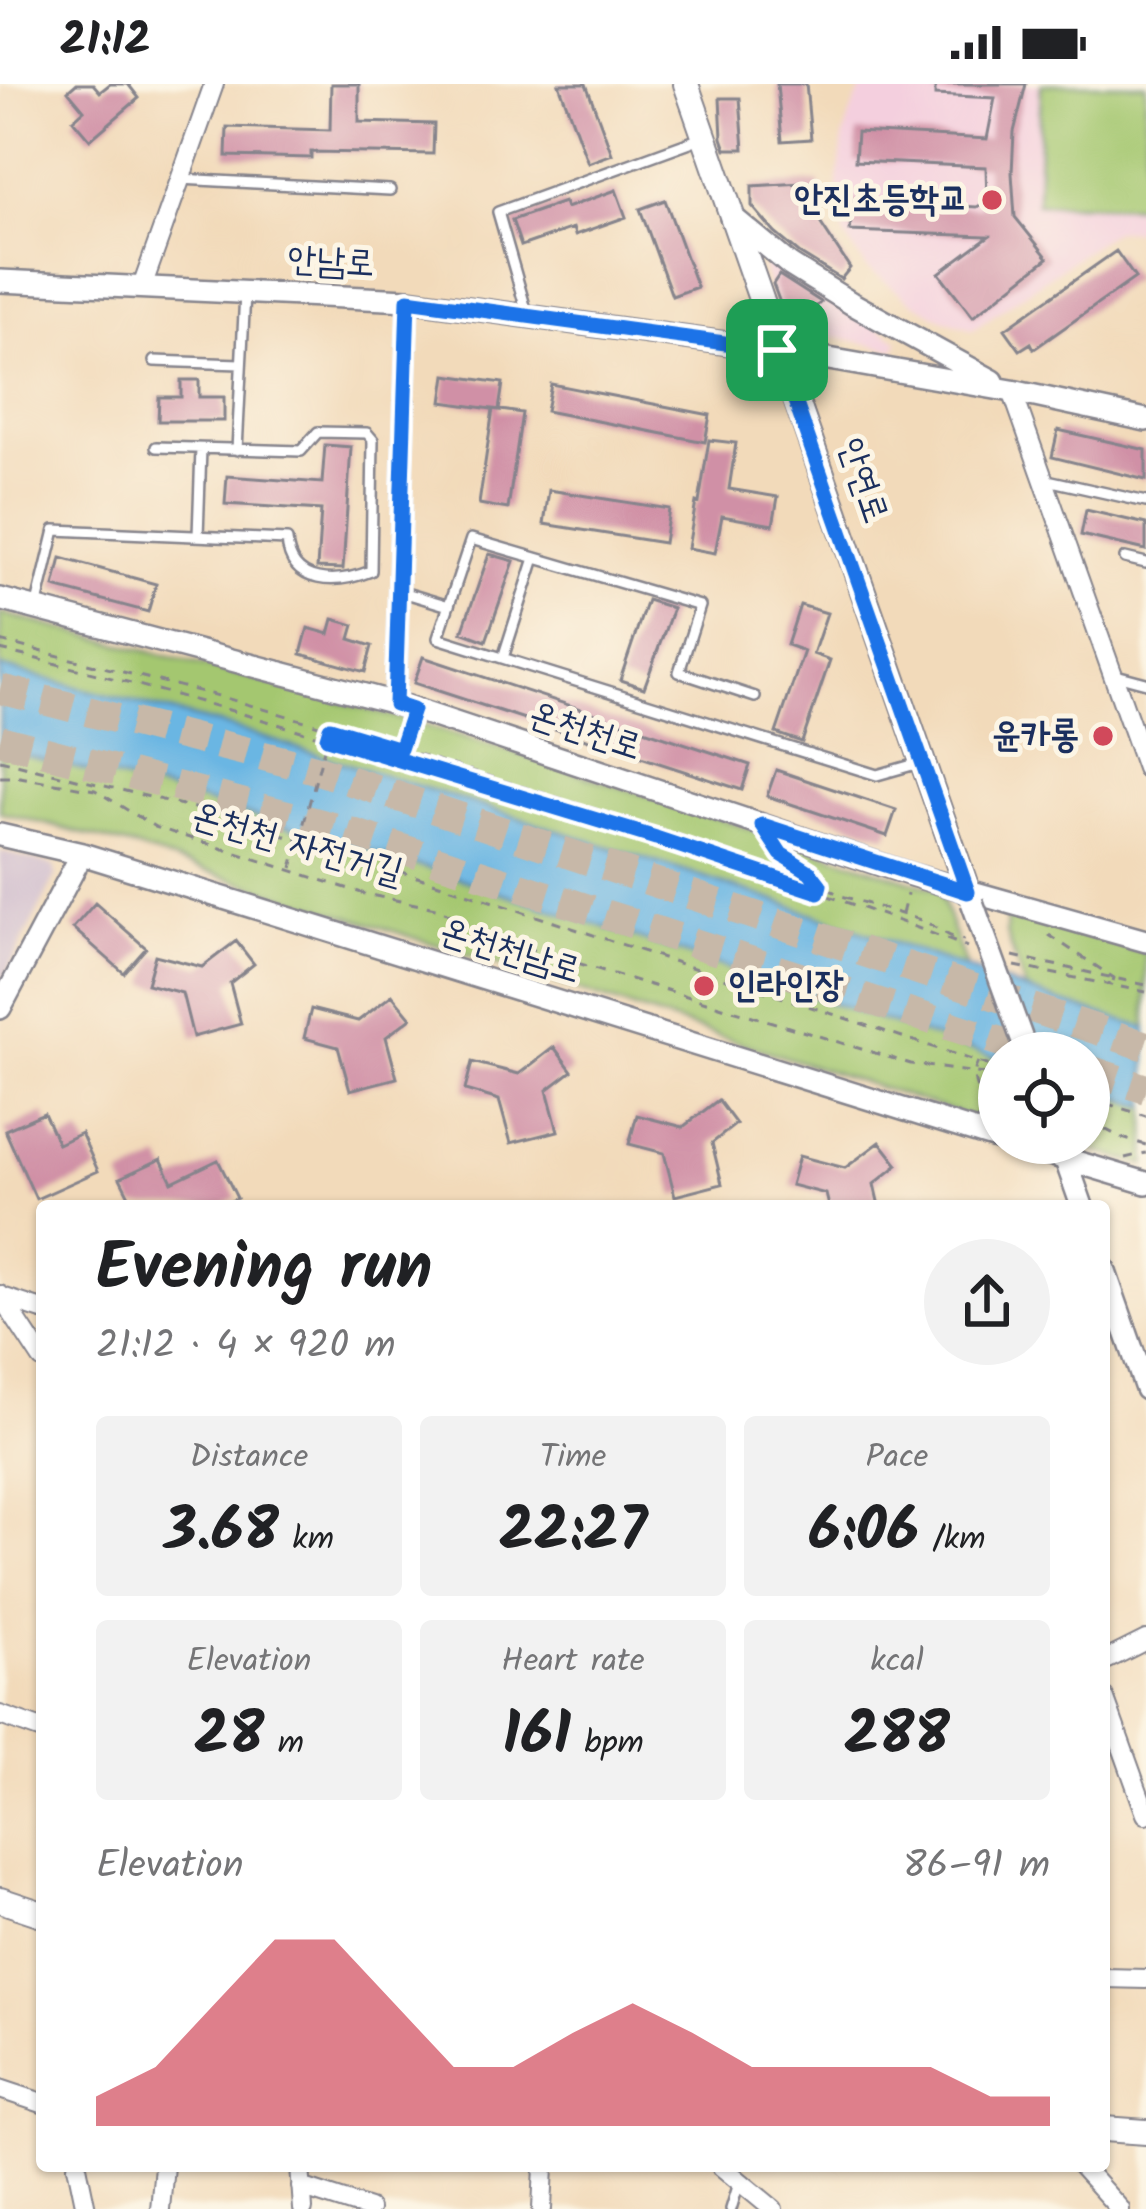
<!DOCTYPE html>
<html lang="en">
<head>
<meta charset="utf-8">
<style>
	body { margin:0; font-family:Kalam,"Poor Story",sans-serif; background:#f2f2f2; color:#202124; height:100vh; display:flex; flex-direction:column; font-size:45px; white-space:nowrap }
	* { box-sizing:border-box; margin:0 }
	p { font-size:39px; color:#757577 }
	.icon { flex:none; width:66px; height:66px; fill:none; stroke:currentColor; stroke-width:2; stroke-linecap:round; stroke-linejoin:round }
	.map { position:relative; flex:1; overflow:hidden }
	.panel { position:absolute; left:36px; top:1116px; width:1074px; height:972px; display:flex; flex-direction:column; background:#fff; border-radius:12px; box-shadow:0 3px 9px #0004 }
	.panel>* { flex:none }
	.tools { position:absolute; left:978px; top:948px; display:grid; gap:24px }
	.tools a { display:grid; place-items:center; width:132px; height:132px; border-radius:50%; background:#fff; box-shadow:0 3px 9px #0004; font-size:60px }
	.pin { position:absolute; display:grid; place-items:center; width:102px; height:102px; color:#fff; margin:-51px; border-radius:24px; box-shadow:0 6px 18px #0006 }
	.round { display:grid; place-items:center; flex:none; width:126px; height:126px; border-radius:63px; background:#f2f2f2 }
	.headline { display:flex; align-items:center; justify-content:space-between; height:204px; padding:0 60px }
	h1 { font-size:66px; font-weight:700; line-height:90px }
	.figures { display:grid; grid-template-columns:repeat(3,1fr); gap:18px; height:204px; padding:12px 60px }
	.figures div { display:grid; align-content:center; border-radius:12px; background:#f2f2f2; text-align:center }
	.figures b { font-size:60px; font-weight:700 }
	.figures small { font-size:33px; font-weight:400 }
	.figures p { font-size:33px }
	.chart { height:336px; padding:24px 60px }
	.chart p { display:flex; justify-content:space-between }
	.chart svg { width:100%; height:216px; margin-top:12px; fill:#d1495b; opacity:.7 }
	.status { display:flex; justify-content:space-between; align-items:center; height:84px; padding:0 60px; background:#fff; direction:ltr }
	.status svg { height:33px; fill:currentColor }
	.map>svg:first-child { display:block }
</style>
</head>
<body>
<div class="status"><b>21:12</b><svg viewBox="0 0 49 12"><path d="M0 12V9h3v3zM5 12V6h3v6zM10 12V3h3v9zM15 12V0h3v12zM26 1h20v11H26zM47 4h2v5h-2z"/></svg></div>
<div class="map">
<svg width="1146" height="2125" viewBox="0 0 1146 2125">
	<rect width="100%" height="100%" fill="#fcf5e5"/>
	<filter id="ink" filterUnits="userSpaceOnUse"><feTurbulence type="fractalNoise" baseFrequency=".00833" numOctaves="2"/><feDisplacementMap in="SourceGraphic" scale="24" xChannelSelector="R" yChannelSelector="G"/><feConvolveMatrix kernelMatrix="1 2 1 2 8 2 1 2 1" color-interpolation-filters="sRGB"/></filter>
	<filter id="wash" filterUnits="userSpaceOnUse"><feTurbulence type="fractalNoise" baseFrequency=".004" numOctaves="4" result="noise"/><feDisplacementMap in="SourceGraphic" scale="48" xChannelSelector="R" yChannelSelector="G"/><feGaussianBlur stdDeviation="2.7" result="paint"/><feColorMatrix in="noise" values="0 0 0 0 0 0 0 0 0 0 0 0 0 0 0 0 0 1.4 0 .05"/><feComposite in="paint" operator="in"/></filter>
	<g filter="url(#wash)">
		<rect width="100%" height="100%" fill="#f2daba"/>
		<path fill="#f4cfde" d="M864 0H1146V147L1115 146 973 246 942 235 909 216 866 183 844 151 837 102 843 55 852 25Z
			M771 176 899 257 895 266 801 245 778 229 763 183Z"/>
		<path fill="#d0bdce" d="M0 767 54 782 56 792 0 901Z"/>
		<path fill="#a4c770" stroke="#607b67" stroke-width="3" d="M1041 0H1146L1145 122 1037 119Z
			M0 529 310 609 485 659 939 806 999 980V1042L126 761 0 728Z
			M1015 829 1146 869V1081L1082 1064 1080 1059H1089V969H1048L1006 849 1007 831Z"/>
		<path fill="#6ab6e3" stroke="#4272a0" stroke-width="3" d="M0 583 229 643 485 723 788 821 1057 917 1146 944V1023L1089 1005V969H999V975L440 788 183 711 0 665Z"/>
		<g id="blocks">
			<path fill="#d090a6" d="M76 0H93L100 8 110 0H128L139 14 90 56 73 36 84 26 68 7Z
				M331 0H359V38L434 40 433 70 311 68V74L226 72 227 43 330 46Z
				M559 0H586L612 70 588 79Z
				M777 0H806L811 55 782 57Z
				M935 0H1026L1014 48 1012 89 1015 133 1048 174 973 233 939 189 989 152 850 147 852 116 977 123 987 117 986 83 855 77 857 48 987 55 995 14 935 11Z
				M720 14H740L744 65H726L722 54Z
				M819 98 821 140 850 184 841 195 799 169 775 149 752 122V102Z
				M616 106 626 133 575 151 573 144 521 162 512 136 564 118 566 124Z
				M665 116 697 203 672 212 640 125Z
				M1116 167 1135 194 1034 265 1031 259 1020 266 1005 245Z
				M779 191 821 218 802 236 797 232 784 230 773 200Z
				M446 291 503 299 499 326 442 318Z
				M181 296H199V313H224V337H158L159 313H181Z
				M551 300 710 331 705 358 546 327Z
				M493 325 522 329 508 425 479 420Z
				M1058 346 1146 366V396L1052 373Z
				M709 356 736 359 729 405 778 413 773 441 722 432 715 469 688 464 696 418 699 419Z
				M325 361 351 363 343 485 317 484 321 426 225 420 227 392 322 399Z
				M549 406 669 425 664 459 544 440Z
				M1086 426 1146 440V466L1081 451Z
				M489 470 514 477 486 557 462 548Z
				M61 474 156 500 148 528 54 503Z
				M647 516 673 524 644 604 620 596Z
				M800 521 827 529 813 570 830 576 802 658 776 649 804 567 787 561Z
				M333 535 354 541 350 555 372 562 365 588 301 570 308 544 329 550Z
				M423 573 750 681 742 706 414 599Z
				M776 686 896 726 887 752 767 712Z
				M95 819 146 864 124 889 73 844Z
				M236 857 254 880 230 899 241 940 193 953 182 909 147 900 155 871 202 883Z
				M392 911 411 934 386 953 397 994 350 1006 338 963 304 954 311 925 358 937Z
				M554 963 572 987 547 1006 558 1047 511 1059 499 1016 465 1006 472 978 519 990Z
				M718 1016 736 1040 712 1059 722 1100 675 1112 664 1069 629 1060 637 1031 683 1043Z
				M44 1029 58 1060 81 1049 98 1087 36 1115 5 1046Z
				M880 1058 898 1081 874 1100 879 1122H829L826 1110 791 1101 799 1072 845 1084Z
				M161 1075 172 1098 218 1076 237 1114 220 1122H134L120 1094Z"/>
		</g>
	</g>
	<g filter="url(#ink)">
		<use href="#blocks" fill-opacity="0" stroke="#86848c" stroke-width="3"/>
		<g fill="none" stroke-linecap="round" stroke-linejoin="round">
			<path stroke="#c7b8a8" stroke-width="30" stroke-dasharray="30 15" stroke-linecap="butt" d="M0 605 315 685 1146 962
				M0 656 337 744 1035 969
				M1089 986 1146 1005"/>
			<defs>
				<path id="service" d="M180 95 390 106
					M527 229 498 128 704 53
					M154 277 240 280
					M237 366 245 209
					M1043 395 1146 418
					M198 452 201 365
					M1125 474 1146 479
					M399 507 449 522
					M36 524 55 446 287 456C290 503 338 500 371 487L373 356 367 349 318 348 301 367 156 363
					M503 574 535 474
					M1116 591 1146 599
					M755 613 679 588 700 522 471 455 438 554 877 691 923 678
					M731 2125 739 2099"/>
				<path id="minor" d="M142 203 214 0
					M1012 307 1146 684
					M395 619 408 216
					M0 1211 42 1275
					M2 1213 42 1226
					M1104 1577 1146 1556
					M1104 1613 1146 1730
					M0 1631 42 1646
					M1104 1894 1146 1895
					M0 2005 42 2019
					M77 2082 86 2125
					M300 2082 303 2125
					M721 2082 773 2125
					M1081 2082 1120 2125
					M301 2103 369 2125
					M160 2125 164 2082
					M542 2125 544 2082"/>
				<path id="tertiary" d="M731 132 790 181 851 219 993 297
					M0 197 408 216 777 266 1012 307 1146 336
					M0 515 395 619 912 791 1146 857
					M0 751 82 770 999 1055
					M0 924 82 770
					M1013 1059 1146 1099
					M1062 1065 1082 1122
					M1104 1185 1146 1305"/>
				<path id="secondary" d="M686 0 968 808
					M0 1816 42 1830
					M1104 2045 1146 2048"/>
			</defs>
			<use href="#service" stroke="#86848c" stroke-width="14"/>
			<use href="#minor" stroke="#86848c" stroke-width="22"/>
			<use href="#tertiary" stroke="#86848c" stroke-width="26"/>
			<use href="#secondary" stroke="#86848c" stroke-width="28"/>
			<path stroke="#86848c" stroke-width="3" stroke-dasharray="9 9" stroke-linecap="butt" d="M0 557 222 613 395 663 681 752 813 797 842 812 924 837 950 852 964 856
				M0 566C169 606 334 656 500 707 657 755 814 803 967 863
				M397 673 408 643
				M0 676 198 725 424 795 999 985
				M0 693H20L95 706 155 743 365 810 436 824 508 858 911 980 999 992
				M779 768 810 788 821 801 818 808
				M292 784 299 758
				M902 830 907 810
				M1049 851 1114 894 1112 900
				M1013 872 1146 901
				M1015 882 1146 908
				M978 978C967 1000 982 1015 999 1029
				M1089 1014 1146 1032
				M1089 1037 1122 1054 1146 1061
				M1125 1074 1146 1069"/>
			<use href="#service" stroke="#fff" stroke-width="9"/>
			<use href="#minor" stroke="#fff" stroke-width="18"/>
			<use href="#tertiary" stroke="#fff" stroke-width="21"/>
			<use href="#secondary" stroke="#fff" stroke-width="24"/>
			<defs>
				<path id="tertiary-bridge" d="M972 818 1027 969"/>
			</defs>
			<use href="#tertiary-bridge" stroke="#86848c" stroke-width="26" stroke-linecap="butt"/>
			<path stroke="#86848c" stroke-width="3" stroke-dasharray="9 9" stroke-linecap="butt" d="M299 757 327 654"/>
			<use href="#tertiary-bridge" stroke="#fff" stroke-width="21"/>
		</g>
	</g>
	<g fill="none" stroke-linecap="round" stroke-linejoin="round" filter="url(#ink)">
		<defs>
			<path id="route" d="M408 216 777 266 968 808 762 741 781 770 810 788 820 801 818 808 656 754 327 654 330 644 400 665 413 626 395 620Z"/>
		</defs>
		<use href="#route" stroke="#fff" stroke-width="24"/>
		<use href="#route" stroke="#1a73e8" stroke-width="15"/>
	</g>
	<g fill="#d1495b" stroke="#fcf5e5" stroke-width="4.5">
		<circle cx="992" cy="116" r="12"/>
		<circle cx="1103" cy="652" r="12"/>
		<circle cx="704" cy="902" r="12"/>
	</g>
	<g text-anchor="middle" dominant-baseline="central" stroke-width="10" stroke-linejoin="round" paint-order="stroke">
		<g font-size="36" font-weight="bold" fill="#1b2f5e" stroke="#fcf5e5" text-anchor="end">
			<text x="968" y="116">안진초등학교</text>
			<text x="1079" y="652">윤카롱</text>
			<text x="728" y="902" text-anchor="start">인라인장</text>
		</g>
		<g font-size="36" fill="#1b2f5e" stroke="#fcf5e5">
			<text transform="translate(331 179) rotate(3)">안남로</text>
			<text transform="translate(862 397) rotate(71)">안연로</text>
			<text transform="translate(585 648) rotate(18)">온천천로</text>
			<text transform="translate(297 761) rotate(16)">온천천 자전거길</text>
			<text transform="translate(510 868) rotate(17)">온천천남로</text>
		</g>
	</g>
</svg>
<div class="tools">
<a><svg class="icon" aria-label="locate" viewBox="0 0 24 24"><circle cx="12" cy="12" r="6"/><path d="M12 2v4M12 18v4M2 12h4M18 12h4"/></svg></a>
</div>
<div class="pin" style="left:777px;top:266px;background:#1e9e55"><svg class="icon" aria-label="arrive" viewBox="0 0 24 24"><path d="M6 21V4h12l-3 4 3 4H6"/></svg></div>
<section class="panel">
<div class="headline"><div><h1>Evening run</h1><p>21:12 · 4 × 920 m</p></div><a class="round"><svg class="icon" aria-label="share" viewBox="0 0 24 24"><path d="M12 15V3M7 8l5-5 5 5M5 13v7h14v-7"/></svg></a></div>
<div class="figures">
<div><p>Distance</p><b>3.68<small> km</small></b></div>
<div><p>Time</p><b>22:27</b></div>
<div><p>Pace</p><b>6:06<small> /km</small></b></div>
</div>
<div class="figures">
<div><p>Elevation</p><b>28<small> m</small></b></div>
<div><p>Heart rate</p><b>161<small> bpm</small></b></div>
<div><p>kcal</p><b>288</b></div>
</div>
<div class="chart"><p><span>Elevation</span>86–91 m</p>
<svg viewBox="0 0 160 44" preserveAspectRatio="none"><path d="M0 44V38L10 32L20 19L30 6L40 6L50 19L60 32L70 32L80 25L90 19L100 25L110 32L120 32L130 32L140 32L150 38L160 38V44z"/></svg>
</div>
</section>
</div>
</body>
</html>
